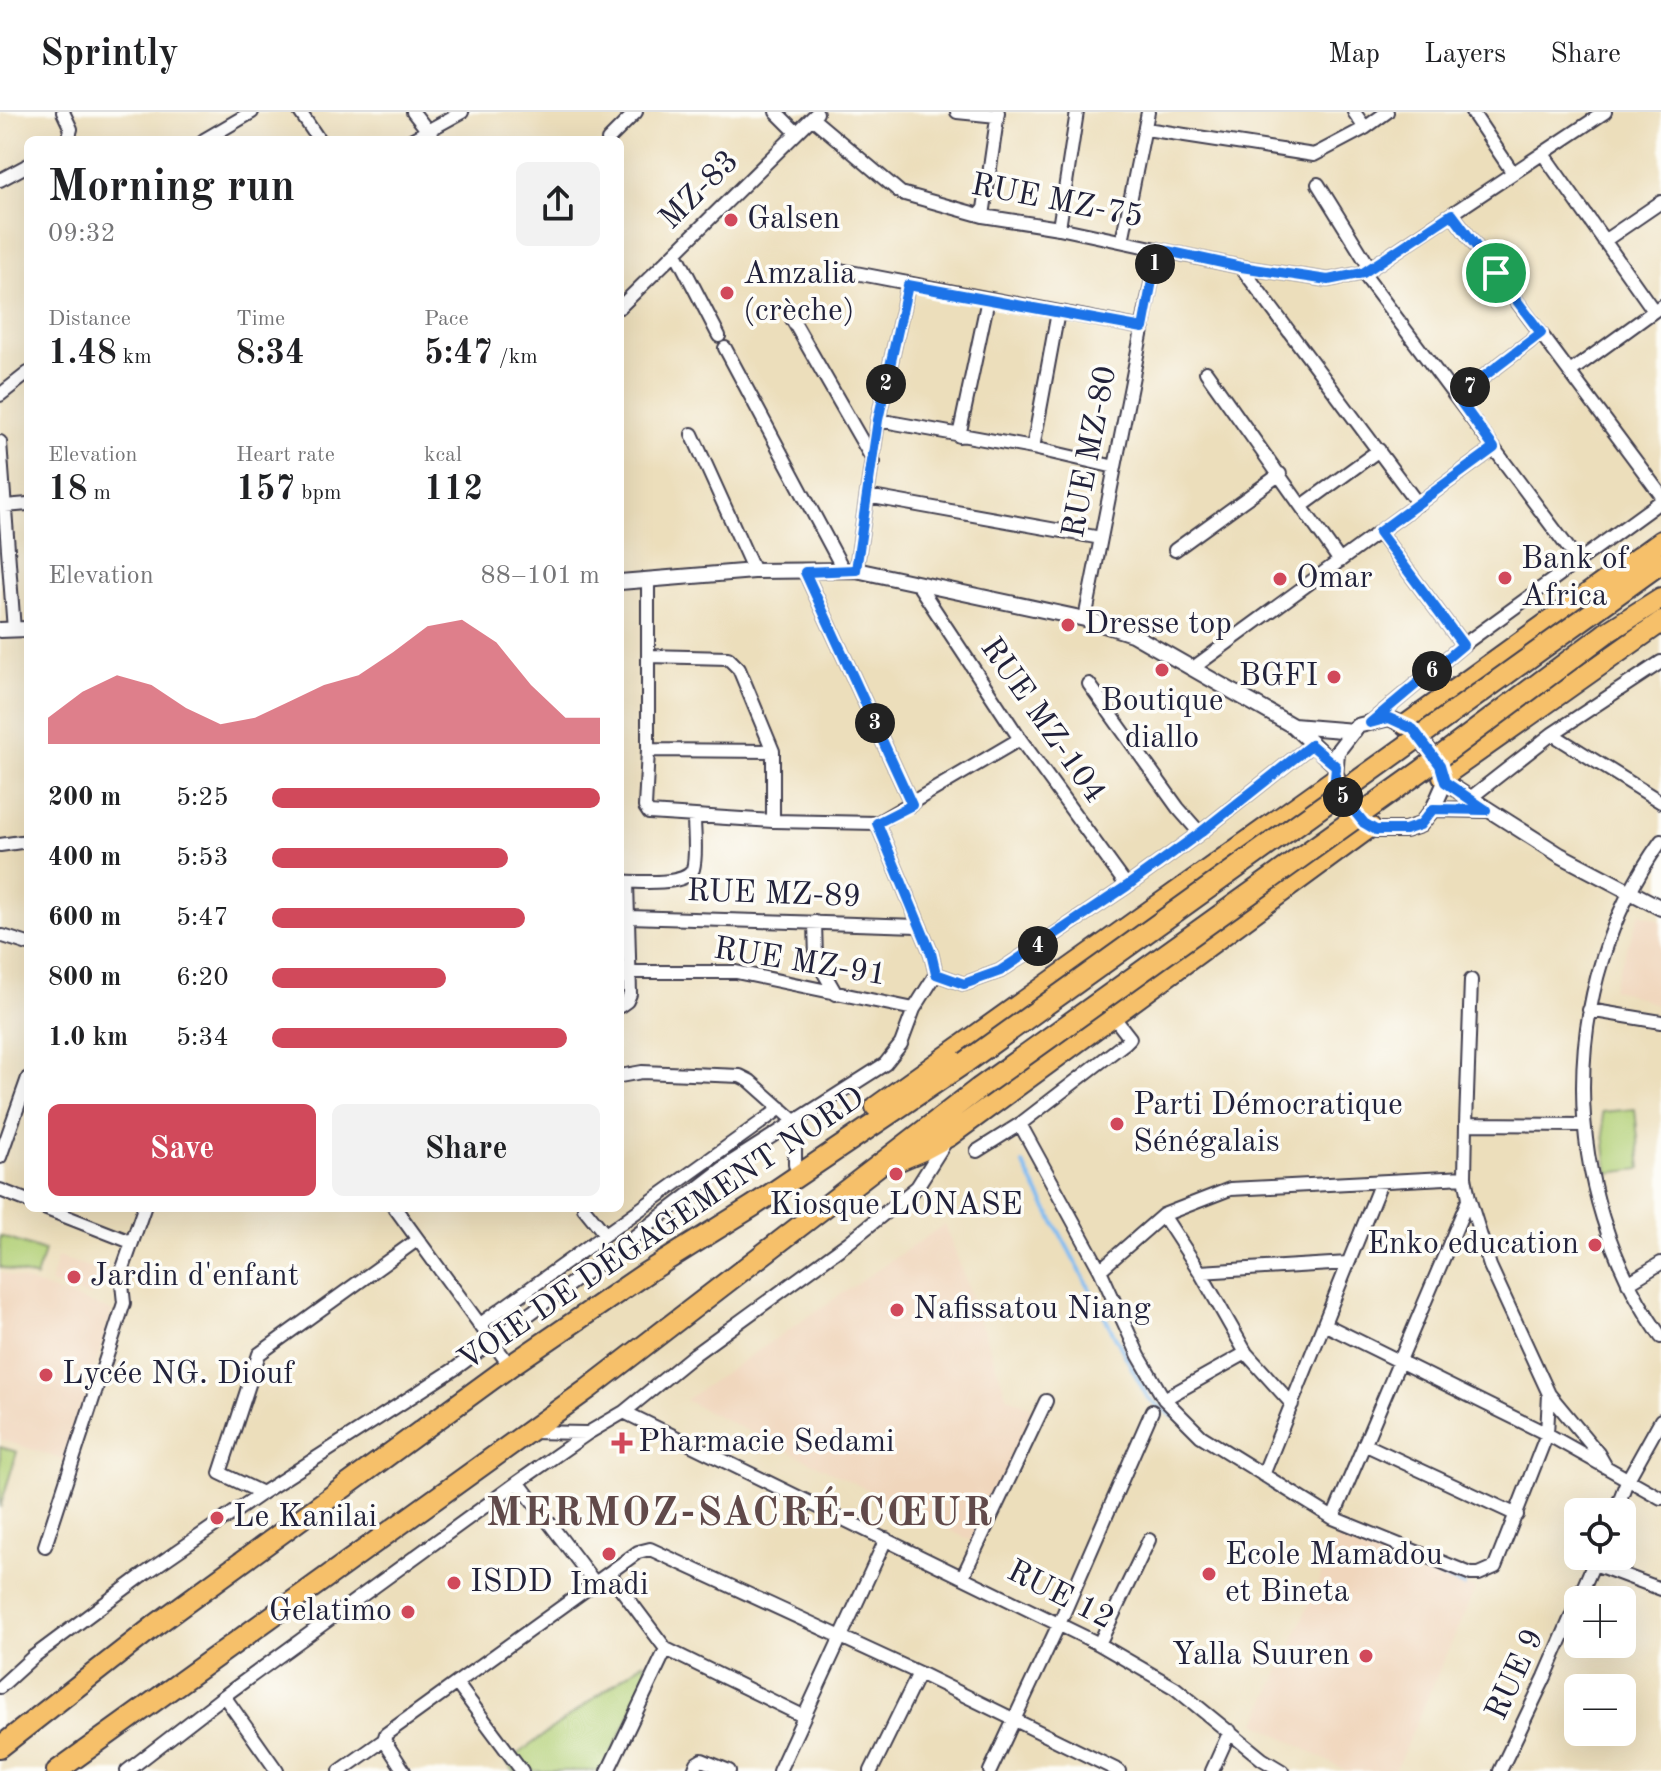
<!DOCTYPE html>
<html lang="en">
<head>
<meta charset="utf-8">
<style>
	body { margin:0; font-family:"Old Standard TT",serif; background:#f2f2f2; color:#202124; height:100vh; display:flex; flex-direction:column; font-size:30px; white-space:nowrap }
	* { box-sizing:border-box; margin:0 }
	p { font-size:26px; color:#757577 }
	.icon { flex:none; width:44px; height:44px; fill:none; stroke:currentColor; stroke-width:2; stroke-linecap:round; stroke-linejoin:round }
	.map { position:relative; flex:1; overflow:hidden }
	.panel { position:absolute; left:24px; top:24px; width:600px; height:1076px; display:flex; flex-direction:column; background:#fff; border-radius:12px; box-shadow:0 8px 32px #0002 }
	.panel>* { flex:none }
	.tools { position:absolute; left:1564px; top:1386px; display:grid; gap:16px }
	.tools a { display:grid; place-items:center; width:72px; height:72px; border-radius:12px; background:#fff; box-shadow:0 8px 32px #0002; font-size:40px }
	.pin { position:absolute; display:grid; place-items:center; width:68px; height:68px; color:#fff; margin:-34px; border:4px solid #fff; border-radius:50%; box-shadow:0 2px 8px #0007 }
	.km { position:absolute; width:40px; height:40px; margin:-20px; border-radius:50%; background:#222; color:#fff; font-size:22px; line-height:40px; text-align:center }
	.round { display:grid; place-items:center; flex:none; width:84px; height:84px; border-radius:12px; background:#f2f2f2 }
	.headline { display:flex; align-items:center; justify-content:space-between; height:136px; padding:0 24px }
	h1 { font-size:44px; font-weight:600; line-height:60px }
	.stats { display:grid; grid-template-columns:repeat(3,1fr); gap:12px; height:136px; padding:8px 24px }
	.stats div { display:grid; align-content:center }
	.stats b { font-size:34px; font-weight:600 }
	.stats small { font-size:22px; font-weight:400 }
	.stats p { font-size:22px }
	.chart { height:224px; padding:16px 24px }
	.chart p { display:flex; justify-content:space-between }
	.chart svg { width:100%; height:144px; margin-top:8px; fill:#d1495b; opacity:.7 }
	.button { display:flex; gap:16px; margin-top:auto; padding:16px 24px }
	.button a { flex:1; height:92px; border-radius:12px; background:#d1495b; color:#fff; font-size:32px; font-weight:600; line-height:92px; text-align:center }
	.button a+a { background:#f2f2f2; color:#202124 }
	ul { padding:0 24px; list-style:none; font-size:26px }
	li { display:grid; grid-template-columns:128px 96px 1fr; align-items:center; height:60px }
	li i { height:20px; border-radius:10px; background:#d1495b }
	header { display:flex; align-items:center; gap:48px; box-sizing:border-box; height:112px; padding:0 40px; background:#fff; border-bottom:2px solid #e0e0e0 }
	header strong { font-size:38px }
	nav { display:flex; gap:44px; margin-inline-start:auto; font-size:28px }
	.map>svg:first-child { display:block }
</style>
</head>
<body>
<header>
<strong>Sprintly</strong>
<nav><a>Map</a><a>Layers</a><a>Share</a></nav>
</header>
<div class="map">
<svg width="1661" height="1659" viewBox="0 0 1661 1659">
	<rect width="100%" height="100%" fill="#fdfcf7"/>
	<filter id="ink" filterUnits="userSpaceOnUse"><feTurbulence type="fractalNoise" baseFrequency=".0125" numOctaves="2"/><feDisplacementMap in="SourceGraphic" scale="16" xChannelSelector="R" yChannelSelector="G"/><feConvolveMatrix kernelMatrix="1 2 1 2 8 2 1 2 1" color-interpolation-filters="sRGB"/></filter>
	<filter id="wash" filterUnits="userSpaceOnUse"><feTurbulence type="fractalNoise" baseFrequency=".006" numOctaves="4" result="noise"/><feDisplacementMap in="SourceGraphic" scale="32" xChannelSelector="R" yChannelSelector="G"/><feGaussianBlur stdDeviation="1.8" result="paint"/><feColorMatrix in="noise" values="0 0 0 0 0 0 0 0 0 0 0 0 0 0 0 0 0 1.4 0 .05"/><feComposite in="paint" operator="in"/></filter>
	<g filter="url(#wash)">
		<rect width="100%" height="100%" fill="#ecdebb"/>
		<path fill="#f0d6bc" d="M1640 801 1661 809V894L1612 876Z
			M945 1112 1007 1284 1038 1298 974 1430 685 1288Z
			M57 1145 99 1158 90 1185 50 1172Z
			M0 1160 112 1199 67 1349 0 1327Z
			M1338 1425 1475 1477 1395 1659H1346L1257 1611Z"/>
		<path fill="#b2d077" stroke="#6a7959" stroke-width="2" d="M1635 997 1641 1057 1608 1061 1602 1000Z
			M0 1124 44 1139 36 1166 0 1155Z
			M0 1335 17 1340 0 1396Z
			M644 1550 650 1561 603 1659H513L507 1650Z"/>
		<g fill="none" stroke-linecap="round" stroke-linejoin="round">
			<path stroke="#80bcf2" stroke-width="4" d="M1023 1052 1148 1286 1174 1305
				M1265 1371 1329 1417 1464 1474"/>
		</g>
	</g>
	<g filter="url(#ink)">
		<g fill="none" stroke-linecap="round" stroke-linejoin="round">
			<defs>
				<path id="minor" d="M63 0 71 17 68 28
					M300 0 319 28
					M413 0 435 28
					M776 0 796 20
					M957 0 997 4
					M1354 0 1365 16
					M1472 0 1513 61
					M812 6 901 81 983 104 1059 116 1241 155 1328 168 1363 161 1605 0
					M1146 17 1314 43 1365 16 1387 0
					M204 28 252 0
					M411 28 462 0
					M608 28 636 0
					M1543 42 1654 199
					M0 68 28 53
					M1318 72 1370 156
					M1452 102 1661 383
					M983 104 998 0
					M1059 116 1077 0
					M1122 129 1148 0
					M1604 129 1661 90
					M676 141 719 224
					M1241 155 1418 392
					M840 158 1143 216
					M1363 161 1578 449
					M620 195 817 1
					M792 207 874 350
					M725 236 843 457
					M1206 260 1340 449
					M1570 260 1661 194
					M0 283 28 261
					M1457 285 1541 221
					M878 308 1033 336 1115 355
					M692 322 754 459
					M959 324 988 187
					M0 330 14 518
					M1033 336 1058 200
					M867 384 1101 426
					M5 394 28 392
					M1302 394 1379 338
					M1379 420 1463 533
					M1175 438 1280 362
					M856 458 878 308 908 173
					M805 460 912 693
					M648 469V638L645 695 649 701 773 709 877 711 1020 627
					M917 471 1020 627 1127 774
					M1085 507 1158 137
					M648 544 728 546 739 557 773 639V709
					M1193 556 1494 336
					M1089 572 1178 696 1200 721
					M1371 610 1463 533 1661 389
					M1552 622 1661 690
					M648 638 773 639
					M1469 687 1552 622 1661 550
					M1661 729C1556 875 1558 1078 1661 1225
					M0 733 28 729
					M620 769C636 770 687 774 693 757 697 743 694 721 694 705
					M629 805 918 814
					M815 810 816 847 836 882
					M3 824 28 832
					M629 860H736L914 897
					M936 862 964 872 1000 859 1127 774 1200 721 1311 633
					M620 894 627 889 630 882 627 770
					M1589 898 1661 910
					M620 964 642 960 740 964 750 969 795 1009V1053
					M1020 1012 1100 1158 1139 1244 1164 1287 1201 1324 1333 1406 1471 1462H1479L1495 1455 1547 1322 1549 1282 1490 1154 1469 1086 1465 1065 1466 1012 1471 868
					M1466 1012 1584 1013
					M977 1039 1020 1012 1125 931 1130 926 1112 903
					M0 1045 28 966
					M0 1078 28 1089
					M44 1096 131 1130
					M395 1096 510 1254
					M584 1096 605 1122
					M1163 1103 1200 1160 1246 1241 1292 1292
					M1100 1158 1163 1103 1230 1077 1465 1065
					M1200 1160 1348 1151
					M1628 1171 1661 1151
					M1324 1212 1547 1322 1661 1386
					M479 1213 781 996
					M1549 1282 1598 1341 1606 1355
					M1164 1287 1246 1241
					M624 1300 1099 1532 1175 1576 1262 1647 1282 1659
					M529 1320 586 1321
					M1364 1332 1517 1403
					M1263 1363 1381 1070
					M518 1370 595 1471
					M262 1381 220 1361 259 1242 417 1128
					M1615 1400 1627 1369 1661 1308
					M1333 1406 1469 1086
					M45 1434 124 1191 121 1162 144 1096
					M1594 1452 1661 1477
					M609 1461 666 1537 803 1604
					M963 1464 1046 1289
					M1578 1488 1597 1444
					M1099 1532 1149 1428
					M457 1572 522 1659
					M0 1575 33 1545 143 1463 262 1381 456 1256 626 1131 730 1051 885 952 901 932 914 897 936 862 931 841 877 711
					M224 1584 277 1659
					M384 1628 404 1659
					M127 1659 224 1584 518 1370 588 1321 624 1300 695 1242 849 1130 917 1075 946 1029
					M340 1659 384 1628 386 1622 638 1440 650 1437 919 1561 1119 1659
					M608 1659 666 1537
					M694 1659 697 1651 702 1648 729 1659
					M779 1659 886 1427
					M871 1659 919 1561
					M990 1659 1059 1512 1152 1299
					M1212 1659 1230 1619
					M1500 1659 1545 1565 1578 1489"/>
				<path id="tertiary" d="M620 470 754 459 856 458 1085 507 1132 522 1293 614 1336 654
					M0 518 28 517
					M1389 606 1413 617 1440 653 1445 670 1433 697 1420 713 1405 718H1376L1364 711 1339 680 1335 667 1337 640 1357 614Z
					M1293 614 1354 619
					M1445 670 1560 743 1661 796
					M1433 697 1486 698"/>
				<path id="trunk" d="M1597 497 1661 451
					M1606 521 1661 486
					M1406 613 1661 429
					M1443 664 1661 510
					M876 995 1335 667
					M897 1049 923 1038 949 1024 1370 715
					M0 1635 157 1512 510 1254 646 1161 753 1094 966 950
					M57 1659 588 1277 978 977"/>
			</defs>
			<use href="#minor" stroke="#403e4e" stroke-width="16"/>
			<use href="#tertiary" stroke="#403e4e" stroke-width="18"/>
			<use href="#trunk" stroke="#403e4e" stroke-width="24"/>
			<use href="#minor" stroke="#fff" stroke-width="12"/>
			<use href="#tertiary" stroke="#fff" stroke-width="14"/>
			<use href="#trunk" stroke="#f6c06b" stroke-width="20"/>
			<defs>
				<path id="trunk-bridge" d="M966 950 1597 497
					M978 977 1421 659 1606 521"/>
			</defs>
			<use href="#trunk-bridge" stroke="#403e4e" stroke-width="24" stroke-linecap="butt"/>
			<use href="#trunk-bridge" stroke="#f6c06b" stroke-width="20"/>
		</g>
	</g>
	<g fill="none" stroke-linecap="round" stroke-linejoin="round" filter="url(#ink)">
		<defs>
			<path id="route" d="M1452 102 1541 221 1457 285 1494 336 1379 420 1463 533 1370 611 1389 606 1413 617 1440 653 1445 670 1486 698 1433 697 1420 713 1405 718H1376L1364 711 1339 680 1335 667 1336 654 1311 633 1200 721 1127 774 1000 859 964 872 936 862 931 841 877 711 912 693 805 460 856 458 878 308 908 173 1143 216 1158 137 1241 155 1328 168 1363 161Z"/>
		</defs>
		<use href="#route" stroke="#fff" stroke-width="16"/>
		<use href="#route" stroke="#1a73e8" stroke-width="10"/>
	</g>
	<g fill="#d1495b" stroke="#fdfcf7" stroke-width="3">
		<circle cx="731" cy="108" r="8"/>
		<circle cx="727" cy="181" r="8"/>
		<circle cx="1505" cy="466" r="8"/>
		<circle cx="1280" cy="467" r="8"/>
		<circle cx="1068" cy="513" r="8"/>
		<circle cx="1162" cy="558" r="8"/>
		<circle cx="1334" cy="565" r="8"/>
		<circle cx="1117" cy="1012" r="8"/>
		<circle cx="896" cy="1062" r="8"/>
		<circle cx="1595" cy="1133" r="8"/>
		<circle cx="74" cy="1165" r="8"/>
		<circle cx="897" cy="1198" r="8"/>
		<circle cx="46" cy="1263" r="8"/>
		<path d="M618 1319h8v8h8v8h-8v8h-8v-8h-8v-8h8z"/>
		<circle cx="217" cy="1406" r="8"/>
		<circle cx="609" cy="1442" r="8"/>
		<circle cx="1209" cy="1462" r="8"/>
		<circle cx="454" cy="1471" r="8"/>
		<circle cx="408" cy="1500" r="8"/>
		<circle cx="1366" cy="1544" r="8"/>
	</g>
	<g text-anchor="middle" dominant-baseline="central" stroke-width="7" stroke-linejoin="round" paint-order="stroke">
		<g font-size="32" fill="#22223b" stroke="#fdfcf7">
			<text transform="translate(700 79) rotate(-45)">MZ-83</text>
			<text transform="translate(1057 90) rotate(11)">RUE MZ-75</text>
			<text transform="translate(1091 340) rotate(-79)">RUE MZ-80</text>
			<text transform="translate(1042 609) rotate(55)">RUE MZ-104</text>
			<text transform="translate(774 783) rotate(2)">RUE MZ-89</text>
			<text transform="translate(800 851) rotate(9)">RUE MZ-91</text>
			<text transform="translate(662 1118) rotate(-34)">VOIE DE DÉGAGEMENT NORD</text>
			<text transform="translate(1060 1484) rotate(27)">RUE 12</text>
			<text transform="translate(1516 1563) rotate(-65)">RUE 9</text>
		</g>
		<g font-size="32" fill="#22223b" stroke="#fdfcf7" text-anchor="start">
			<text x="747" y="108">Galsen</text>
			<text x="743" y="163">Amzalia<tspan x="743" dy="37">(crèche)</tspan></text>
			<text x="1521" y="448">Bank of<tspan x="1521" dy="37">Africa</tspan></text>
			<text x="1296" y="467">Omar</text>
			<text x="1084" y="513">Dresse top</text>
			<text x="1318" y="565" text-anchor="end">BGFI</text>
			<text x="1162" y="590" text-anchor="middle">Boutique<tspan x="1162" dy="37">diallo</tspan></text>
			<text x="1133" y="994">Parti Démocratique<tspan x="1133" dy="37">Sénégalais</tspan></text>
			<text x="896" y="1094" text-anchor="middle">Kiosque LONASE</text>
			<text x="1579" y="1133" text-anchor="end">Enko education</text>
			<text x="90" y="1165">Jardin d'enfant</text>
			<text x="913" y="1198">Nafissatou Niang</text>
			<text x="62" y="1263">Lycée NG. Diouf</text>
			<text x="638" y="1331">Pharmacie Sedami</text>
			<text x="233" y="1406">Le Kanilai</text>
			<text x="1225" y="1444">Ecole Mamadou<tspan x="1225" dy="37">et Bineta</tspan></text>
			<text x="470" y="1471">ISDD</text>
			<text x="609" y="1474" text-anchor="middle">Imadi</text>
			<text x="392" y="1500" text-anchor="end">Gelatimo</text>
			<text x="1350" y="1544" text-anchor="end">Yalla Suuren</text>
		</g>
		<g font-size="40" font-weight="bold" letter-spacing="2" fill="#614a4a" stroke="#fdfcf7">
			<text x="740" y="1403">MERMOZ-SACRÉ-CŒUR</text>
		</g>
	</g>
</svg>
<div class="tools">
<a><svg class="icon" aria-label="locate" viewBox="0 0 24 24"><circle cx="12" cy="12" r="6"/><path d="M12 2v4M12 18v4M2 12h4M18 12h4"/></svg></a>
<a>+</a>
<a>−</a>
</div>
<div class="pin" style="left:1496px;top:161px;background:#1e9e55"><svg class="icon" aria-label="arrive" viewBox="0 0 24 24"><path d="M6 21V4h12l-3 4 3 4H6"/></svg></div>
<b class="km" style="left:1155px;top:152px">1</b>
<b class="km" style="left:886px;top:272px">2</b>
<b class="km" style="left:875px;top:611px">3</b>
<b class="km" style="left:1038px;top:834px">4</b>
<b class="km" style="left:1343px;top:685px">5</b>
<b class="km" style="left:1432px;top:559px">6</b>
<b class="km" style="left:1470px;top:275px">7</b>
<section class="panel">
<div class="headline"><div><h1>Morning run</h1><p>09:32</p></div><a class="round"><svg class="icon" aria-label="share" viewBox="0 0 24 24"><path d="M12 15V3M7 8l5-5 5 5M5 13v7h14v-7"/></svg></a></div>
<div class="stats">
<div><p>Distance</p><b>1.48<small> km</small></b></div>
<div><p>Time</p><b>8:34</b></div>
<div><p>Pace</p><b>5:47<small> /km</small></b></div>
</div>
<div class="stats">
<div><p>Elevation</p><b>18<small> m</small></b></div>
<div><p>Heart rate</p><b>157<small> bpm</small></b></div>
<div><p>kcal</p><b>112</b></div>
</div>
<div class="chart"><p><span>Elevation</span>88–101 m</p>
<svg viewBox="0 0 160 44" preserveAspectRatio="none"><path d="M0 44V36L10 28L20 23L30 26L40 33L50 38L60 36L70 31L80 26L90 23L100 16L110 8L120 6L130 13L140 26L150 36L160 36V44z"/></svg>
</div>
<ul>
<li><b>200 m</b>5:25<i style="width:100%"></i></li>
<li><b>400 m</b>5:53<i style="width:72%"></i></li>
<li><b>600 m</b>5:47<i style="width:77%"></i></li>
<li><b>800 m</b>6:20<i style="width:53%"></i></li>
<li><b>1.0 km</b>5:34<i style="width:90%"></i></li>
</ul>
<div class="button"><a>Save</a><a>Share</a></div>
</section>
</div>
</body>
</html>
